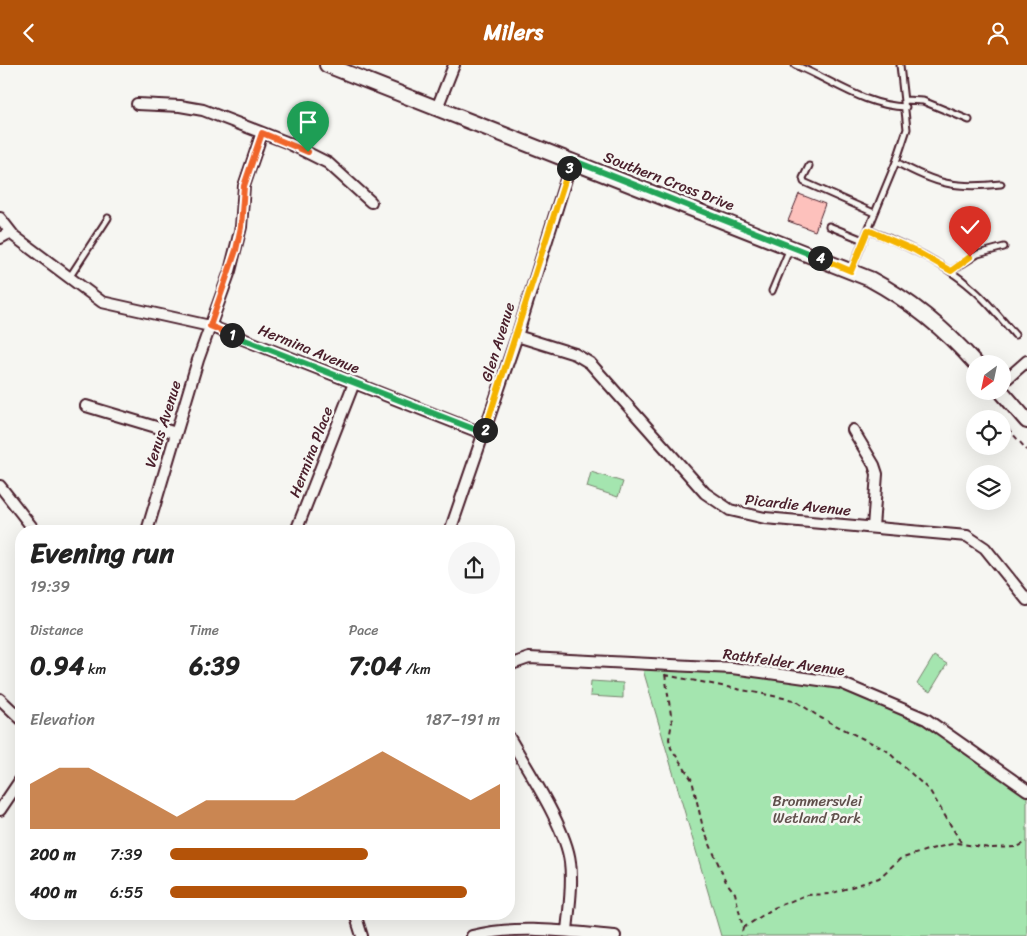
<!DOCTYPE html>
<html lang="en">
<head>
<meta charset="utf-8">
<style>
	body { margin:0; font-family:Sriracha,sans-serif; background:#f6f6f6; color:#222; height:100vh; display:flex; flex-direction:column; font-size:19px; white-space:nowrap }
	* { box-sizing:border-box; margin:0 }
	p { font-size:16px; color:#767676 }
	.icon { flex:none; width:28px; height:28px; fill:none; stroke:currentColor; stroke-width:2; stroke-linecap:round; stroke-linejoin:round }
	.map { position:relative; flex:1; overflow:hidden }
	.side { position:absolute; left:15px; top:460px; width:500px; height:395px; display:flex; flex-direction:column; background:#fff; border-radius:20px; box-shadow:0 5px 20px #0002 }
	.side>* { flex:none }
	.needle { width:32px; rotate:213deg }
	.controls { position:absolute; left:966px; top:290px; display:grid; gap:10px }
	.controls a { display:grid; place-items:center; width:45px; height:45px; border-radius:50%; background:#fff; box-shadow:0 5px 20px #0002; font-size:25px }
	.pin { position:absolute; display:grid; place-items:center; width:42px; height:42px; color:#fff; margin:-51px -21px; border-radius:50% 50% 50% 0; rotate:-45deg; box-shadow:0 0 5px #0007 }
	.pin .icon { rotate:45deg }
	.km { position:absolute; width:25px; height:25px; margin:-12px; border-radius:50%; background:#222; color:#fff; font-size:14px; line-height:25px; text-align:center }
	.round { display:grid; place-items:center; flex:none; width:52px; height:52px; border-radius:26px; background:#f6f6f6 }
	.summary { display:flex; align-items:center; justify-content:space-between; height:85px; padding:0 15px }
	h1 { font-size:28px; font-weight:700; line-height:38px }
	.metrics { display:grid; grid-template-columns:repeat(3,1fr); gap:8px; height:85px; padding:5px 15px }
	.metrics div { display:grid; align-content:center }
	.metrics b { font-size:25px; font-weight:700 }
	.metrics small { font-size:14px; font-weight:400 }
	.metrics p { font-size:14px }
	.chart { height:140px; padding:10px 15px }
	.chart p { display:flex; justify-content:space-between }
	.chart svg { width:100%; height:90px; margin-top:5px; fill:#b45309; opacity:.7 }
	ul { padding:0 15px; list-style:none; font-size:16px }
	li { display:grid; grid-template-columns:80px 60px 1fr; align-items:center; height:38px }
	li i { height:12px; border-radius:6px; background:#b45309 }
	header { display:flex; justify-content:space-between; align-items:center; height:65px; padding:0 15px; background:#b45309; color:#fff; font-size:22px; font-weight:700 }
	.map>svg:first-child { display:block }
</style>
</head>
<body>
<header><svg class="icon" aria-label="back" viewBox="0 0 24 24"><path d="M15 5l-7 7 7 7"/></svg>Milers<svg class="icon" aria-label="person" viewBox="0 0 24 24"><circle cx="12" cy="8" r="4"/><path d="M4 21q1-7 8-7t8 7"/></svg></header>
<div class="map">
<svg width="1027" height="871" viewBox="0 0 1027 871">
	<rect width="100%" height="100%" fill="#f6f6f2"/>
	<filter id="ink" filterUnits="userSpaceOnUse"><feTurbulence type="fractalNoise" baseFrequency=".02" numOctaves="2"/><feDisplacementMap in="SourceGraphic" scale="10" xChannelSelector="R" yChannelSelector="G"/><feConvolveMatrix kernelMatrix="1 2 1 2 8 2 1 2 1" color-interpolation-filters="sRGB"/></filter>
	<g filter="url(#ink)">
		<path fill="#a4e5af" stroke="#77826d" d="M591 407 623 417 618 432 587 422Z
			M934 591 947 599 930 627 917 619Z
			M641 598 810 612 910 645 1027 725V871H721Z
			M591 616 623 618V633L590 631Z"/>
		<path fill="#fdc1bc" stroke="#4a1f2b" d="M799 129 825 139 815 166 788 156Z"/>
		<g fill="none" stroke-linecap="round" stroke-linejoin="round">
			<defs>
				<path id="lane" d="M795 0C832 15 864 41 906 42
					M905 35 923 36 969 55
					M896 97C936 119 955 124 1001 119
					M809 101 803 113 804 117 874 148
					M829 161 863 175
					M868 165C905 179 943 197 974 225 989 238 1002 255 1015 270
					M851 206 896 97 907 64 900 0
					M951 206 978 189 1004 182
					M69 213 108 153
					M772 226 790 183"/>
				<path id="street" d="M137 39 180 41 203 45 286 77 328 98 371 137
					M437 43 454 0
					M0 153 14 171 102 237 210 261 484 369
					M0 173 11 167
					M517 271 575 289 590 298 705 428 730 445 765 453 967 471 985 483 1027 535
					M1002 318 1027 296
					M86 341 176 368
					M853 365 874 400 877 409 873 462
					M0 421 35 466
					M147 466 198 295 230 206 241 162 244 121 262 68
					M296 466 354 318
					M450 466 517 271 572 95
					M509 600 529 593 732 603 841 618 926 654 1027 725
					M0 634 21 654
					M509 672C527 704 566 762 570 797 573 820 569 843 567 866
					M0 745 21 714
					M355 849 362 871
					M472 871C518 859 569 867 615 871"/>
				<path id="secondary" d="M327 0 870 214C911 236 945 264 976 299
					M1001 326 1027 356"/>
			</defs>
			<use href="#lane" stroke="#4a1f2b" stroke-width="9"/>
			<use href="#street" stroke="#4a1f2b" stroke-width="14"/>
			<use href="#secondary" stroke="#4a1f2b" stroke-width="18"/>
			<path stroke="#4a1f2b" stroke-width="2" stroke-dasharray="5 4" stroke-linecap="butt" d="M999 353V354
				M1002 357 1027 385
				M665 609 672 657 669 674 671 683 692 715 703 763 726 817 735 828 743 863 741 871
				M665 610 794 635 821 653 886 685 930 726 962 779
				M743 863 774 843 806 830 830 829 879 813 900 794 927 785 956 778 989 783 1017 782 1027 777"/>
			<use href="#lane" stroke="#f6f6f2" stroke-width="5"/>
			<use href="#street" stroke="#f6f6f2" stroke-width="10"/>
			<use href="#secondary" stroke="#f6f6f2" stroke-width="14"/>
		</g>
	</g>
	<g fill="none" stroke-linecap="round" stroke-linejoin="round" filter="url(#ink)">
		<defs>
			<path id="split-1" d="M232 270 210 261 236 185 241 162 244 121 262 68 308 87"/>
			<path id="split-2" d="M232 270 484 368 485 365"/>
			<path id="split-3" d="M485 365 569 103"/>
			<path id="split-4" d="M569 103 572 95 820 193"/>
			<path id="split-5" d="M820 193 851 206 868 165 914 185 951 206 970 192"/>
		</defs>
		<use href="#split-1" stroke="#fff" stroke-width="10"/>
		<use href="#split-2" stroke="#fff" stroke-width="10"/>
		<use href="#split-3" stroke="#fff" stroke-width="10"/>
		<use href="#split-4" stroke="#fff" stroke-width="10"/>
		<use href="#split-5" stroke="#fff" stroke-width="10"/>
		<use href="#split-1" stroke="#f0652b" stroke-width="6"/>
		<use href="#split-2" stroke="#22a559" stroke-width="6"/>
		<use href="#split-3" stroke="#f5b400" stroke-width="6"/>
		<use href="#split-4" stroke="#22a559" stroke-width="6"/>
		<use href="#split-5" stroke="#f5b400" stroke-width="6"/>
	</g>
	<g text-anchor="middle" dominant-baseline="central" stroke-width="5" stroke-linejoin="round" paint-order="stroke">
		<g font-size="15" fill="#4a1f2b" stroke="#f6f6f2">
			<text transform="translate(669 116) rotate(21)">Southern Cross Drive</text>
			<text transform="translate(498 277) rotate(-73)">Glen Avenue</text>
			<text transform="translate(309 284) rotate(22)">Hermina Avenue</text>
			<text transform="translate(163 359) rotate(-73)">Venus Avenue</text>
			<text transform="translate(311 387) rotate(-69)">Hermina Place</text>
			<text transform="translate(798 440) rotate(6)">Picardie Avenue</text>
			<text transform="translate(784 597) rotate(8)">Rathfelder Avenue</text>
		</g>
		<g font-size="15" fill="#60504c" stroke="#f6f6f2">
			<text x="817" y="736">Brommersvlei<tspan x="817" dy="17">Wetland Park</tspan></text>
		</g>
	</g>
</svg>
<div class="controls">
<a><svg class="needle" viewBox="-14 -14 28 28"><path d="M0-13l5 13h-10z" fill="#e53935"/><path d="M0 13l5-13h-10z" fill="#767676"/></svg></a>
<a><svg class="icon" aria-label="locate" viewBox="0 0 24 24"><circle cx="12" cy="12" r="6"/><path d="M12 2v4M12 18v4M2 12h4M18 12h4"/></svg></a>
<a><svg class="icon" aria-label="layers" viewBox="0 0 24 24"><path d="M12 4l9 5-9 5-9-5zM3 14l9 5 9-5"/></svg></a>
</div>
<div class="pin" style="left:308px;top:87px;background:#1e9e55"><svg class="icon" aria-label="arrive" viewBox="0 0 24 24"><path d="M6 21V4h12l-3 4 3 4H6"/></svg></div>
<div class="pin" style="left:970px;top:192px;background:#d93025"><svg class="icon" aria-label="check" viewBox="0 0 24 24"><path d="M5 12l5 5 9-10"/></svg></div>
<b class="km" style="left:232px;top:270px">1</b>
<b class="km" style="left:485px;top:365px">2</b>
<b class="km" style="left:569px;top:103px">3</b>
<b class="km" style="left:820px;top:193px">4</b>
<section class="side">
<div class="summary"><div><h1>Evening run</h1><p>19:39</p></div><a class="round"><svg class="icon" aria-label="share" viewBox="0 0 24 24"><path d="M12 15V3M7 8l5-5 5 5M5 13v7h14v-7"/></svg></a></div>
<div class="metrics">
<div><p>Distance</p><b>0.94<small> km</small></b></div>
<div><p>Time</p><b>6:39</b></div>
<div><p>Pace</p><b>7:04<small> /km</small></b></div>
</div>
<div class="chart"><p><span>Elevation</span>187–191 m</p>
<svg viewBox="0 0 160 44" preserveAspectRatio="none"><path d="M0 44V22L10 14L20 14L30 22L40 30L50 38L60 30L70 30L80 30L90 30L100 22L110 14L120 6L130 14L140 22L150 30L160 22V44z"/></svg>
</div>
<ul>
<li><b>200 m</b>7:39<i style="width:60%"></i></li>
<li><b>400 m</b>6:55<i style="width:90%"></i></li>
</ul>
</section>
</div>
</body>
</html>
